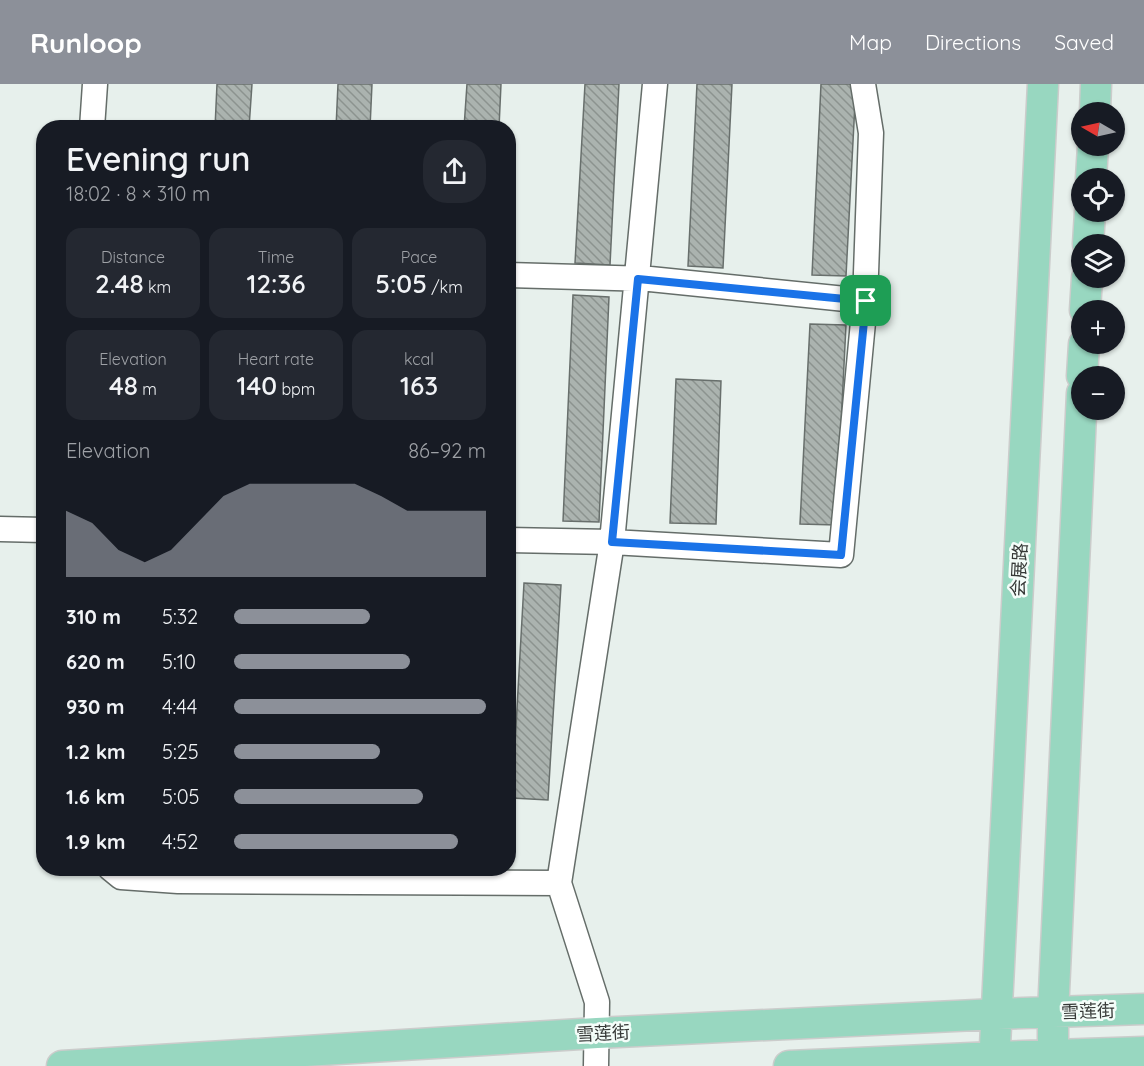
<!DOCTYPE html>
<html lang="en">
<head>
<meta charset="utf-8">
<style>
	body { margin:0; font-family:Quicksand,"Noto Sans SC",sans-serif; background:#242831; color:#f1f3f6; height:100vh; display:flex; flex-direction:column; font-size:22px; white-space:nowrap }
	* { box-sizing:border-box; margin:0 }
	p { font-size:20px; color:#9ea1a6 }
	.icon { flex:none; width:33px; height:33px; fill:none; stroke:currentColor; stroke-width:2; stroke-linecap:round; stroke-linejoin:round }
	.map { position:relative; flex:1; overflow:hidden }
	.panel { position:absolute; left:36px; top:36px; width:480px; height:756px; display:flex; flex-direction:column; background:#171b24; border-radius:24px; box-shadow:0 2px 4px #0004 }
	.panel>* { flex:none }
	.needle { width:39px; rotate:279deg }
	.fabs { position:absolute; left:1071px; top:18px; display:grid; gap:12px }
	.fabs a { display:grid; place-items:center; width:54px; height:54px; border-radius:50%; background:#171b24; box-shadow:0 2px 4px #0004; font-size:30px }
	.pin { position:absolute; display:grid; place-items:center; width:51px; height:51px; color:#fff; margin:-26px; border-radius:12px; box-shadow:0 3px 9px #0006 }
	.round { display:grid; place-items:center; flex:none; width:63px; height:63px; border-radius:24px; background:#242831 }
	.overview { display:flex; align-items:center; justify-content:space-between; height:102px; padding:0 30px }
	h1 { font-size:33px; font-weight:600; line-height:45px }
	.figures { display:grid; grid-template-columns:repeat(3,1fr); gap:9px; height:102px; padding:6px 30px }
	.figures div { display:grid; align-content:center; border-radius:15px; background:#242831; text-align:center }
	.figures b { font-size:26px; font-weight:600 }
	.figures small { font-size:16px; font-weight:400 }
	.figures p { font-size:16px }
	.chart { height:168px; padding:12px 30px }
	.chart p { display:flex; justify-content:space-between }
	.chart svg { width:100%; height:108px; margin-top:6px; fill:#8c9099; opacity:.7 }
	ul { padding:0 30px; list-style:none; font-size:20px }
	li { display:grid; grid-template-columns:96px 72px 1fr; align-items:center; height:45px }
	li i { height:15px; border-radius:8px; background:#8c9099 }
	header { display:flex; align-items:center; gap:36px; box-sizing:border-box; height:84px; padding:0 30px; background:#8c9099; color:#fff }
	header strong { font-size:28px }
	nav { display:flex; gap:33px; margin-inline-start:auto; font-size:21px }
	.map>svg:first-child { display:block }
</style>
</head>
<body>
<header>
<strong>Runloop</strong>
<nav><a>Map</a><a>Directions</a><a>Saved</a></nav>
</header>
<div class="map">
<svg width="1144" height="982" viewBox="0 0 1144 982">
	<defs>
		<pattern id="building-back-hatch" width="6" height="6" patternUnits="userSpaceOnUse" patternTransform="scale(1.5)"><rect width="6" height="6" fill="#abb3af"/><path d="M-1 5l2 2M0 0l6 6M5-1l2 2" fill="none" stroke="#8c938f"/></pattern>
	</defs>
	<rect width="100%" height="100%" fill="#e7f0ec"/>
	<path fill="url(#building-back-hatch)" stroke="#686f6c" stroke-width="1.5" d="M217 0H252L249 44H215Z
		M338 0H372L370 44H336Z
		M467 0H501L499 44H464Z
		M585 0H619L610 181 575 179Z
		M697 0H732L723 184 688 182Z
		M821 0H856L846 192 812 191Z
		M573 211 609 213 599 438 563 437Z
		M810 240 846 241 836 441 800 440Z
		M676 295 721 297 716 440 670 439Z
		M524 499 561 501 548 716 512 714Z"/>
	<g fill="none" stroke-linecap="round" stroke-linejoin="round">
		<defs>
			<path id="minor" d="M92 44 95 0
				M508 191 650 195 865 217
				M0 445 44 446
				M508 456 612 458 841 471 865 217 871 49 863 0
				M110 784 121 793 178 797 559 799 612 458 655 0
				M559 799 597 918 596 982"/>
			<path id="major" d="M1095 28 1096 0
				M1091 94 1093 62
				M1088 160 1090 128
				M1085 226 1087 194
				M1082 292 1084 260
				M62 982 597 949 997 930 1144 925
				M789 982 995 973 1144 968
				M994 982 1043 0
				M1052 982 1053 972V929L1082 309"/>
		</defs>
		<use href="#minor" stroke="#656d69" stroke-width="27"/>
		<use href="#major" stroke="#cbcccb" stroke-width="33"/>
		<use href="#minor" stroke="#fff" stroke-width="24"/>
		<use href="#major" stroke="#98d7c0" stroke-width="30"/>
	</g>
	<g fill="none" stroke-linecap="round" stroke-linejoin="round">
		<defs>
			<path id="route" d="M638 195 866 217 841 471 612 458Z"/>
		</defs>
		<use href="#route" stroke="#fff" stroke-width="12"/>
		<use href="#route" stroke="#1a73e8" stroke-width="8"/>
	</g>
	<g text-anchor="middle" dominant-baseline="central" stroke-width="5" stroke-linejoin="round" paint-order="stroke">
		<g font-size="18" fill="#363937" stroke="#f4fdf9">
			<text transform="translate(1019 486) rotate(-87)">会展路</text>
			<text transform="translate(1088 927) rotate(-2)">雪莲街</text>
			<text transform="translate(603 949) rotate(-3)">雪莲街</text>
		</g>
	</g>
</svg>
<div class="fabs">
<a><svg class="needle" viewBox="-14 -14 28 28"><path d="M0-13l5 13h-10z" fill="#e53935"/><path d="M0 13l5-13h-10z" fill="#9ea1a6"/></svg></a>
<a><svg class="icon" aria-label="locate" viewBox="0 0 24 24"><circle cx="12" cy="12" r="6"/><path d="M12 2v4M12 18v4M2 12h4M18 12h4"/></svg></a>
<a><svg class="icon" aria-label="layers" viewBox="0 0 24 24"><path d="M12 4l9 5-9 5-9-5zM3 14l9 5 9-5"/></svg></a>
<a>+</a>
<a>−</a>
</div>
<div class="pin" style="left:866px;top:217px;background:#1e9e55"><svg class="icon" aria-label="arrive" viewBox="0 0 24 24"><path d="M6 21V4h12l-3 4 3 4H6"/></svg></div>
<section class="panel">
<div class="overview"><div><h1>Evening run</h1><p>18:02 · 8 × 310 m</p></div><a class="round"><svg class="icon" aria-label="share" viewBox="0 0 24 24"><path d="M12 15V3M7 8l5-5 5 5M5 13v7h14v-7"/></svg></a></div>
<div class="figures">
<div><p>Distance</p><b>2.48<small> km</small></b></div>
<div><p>Time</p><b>12:36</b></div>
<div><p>Pace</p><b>5:05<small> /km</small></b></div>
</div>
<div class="figures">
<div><p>Elevation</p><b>48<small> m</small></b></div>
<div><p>Heart rate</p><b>140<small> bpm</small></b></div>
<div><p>kcal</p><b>163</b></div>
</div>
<div class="chart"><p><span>Elevation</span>86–92 m</p>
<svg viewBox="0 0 160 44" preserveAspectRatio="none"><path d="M0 44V17L10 22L20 33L30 38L40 33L50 22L60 11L70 6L80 6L90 6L100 6L110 6L120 11L130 17L140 17L150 17L160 17V44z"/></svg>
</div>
<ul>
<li><b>310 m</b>5:32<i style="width:54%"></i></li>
<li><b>620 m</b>5:10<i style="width:70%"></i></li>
<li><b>930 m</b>4:44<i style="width:100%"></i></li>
<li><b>1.2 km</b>5:25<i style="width:58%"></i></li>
<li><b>1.6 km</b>5:05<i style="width:75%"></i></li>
<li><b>1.9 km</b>4:52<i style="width:89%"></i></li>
</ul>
</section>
</div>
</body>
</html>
